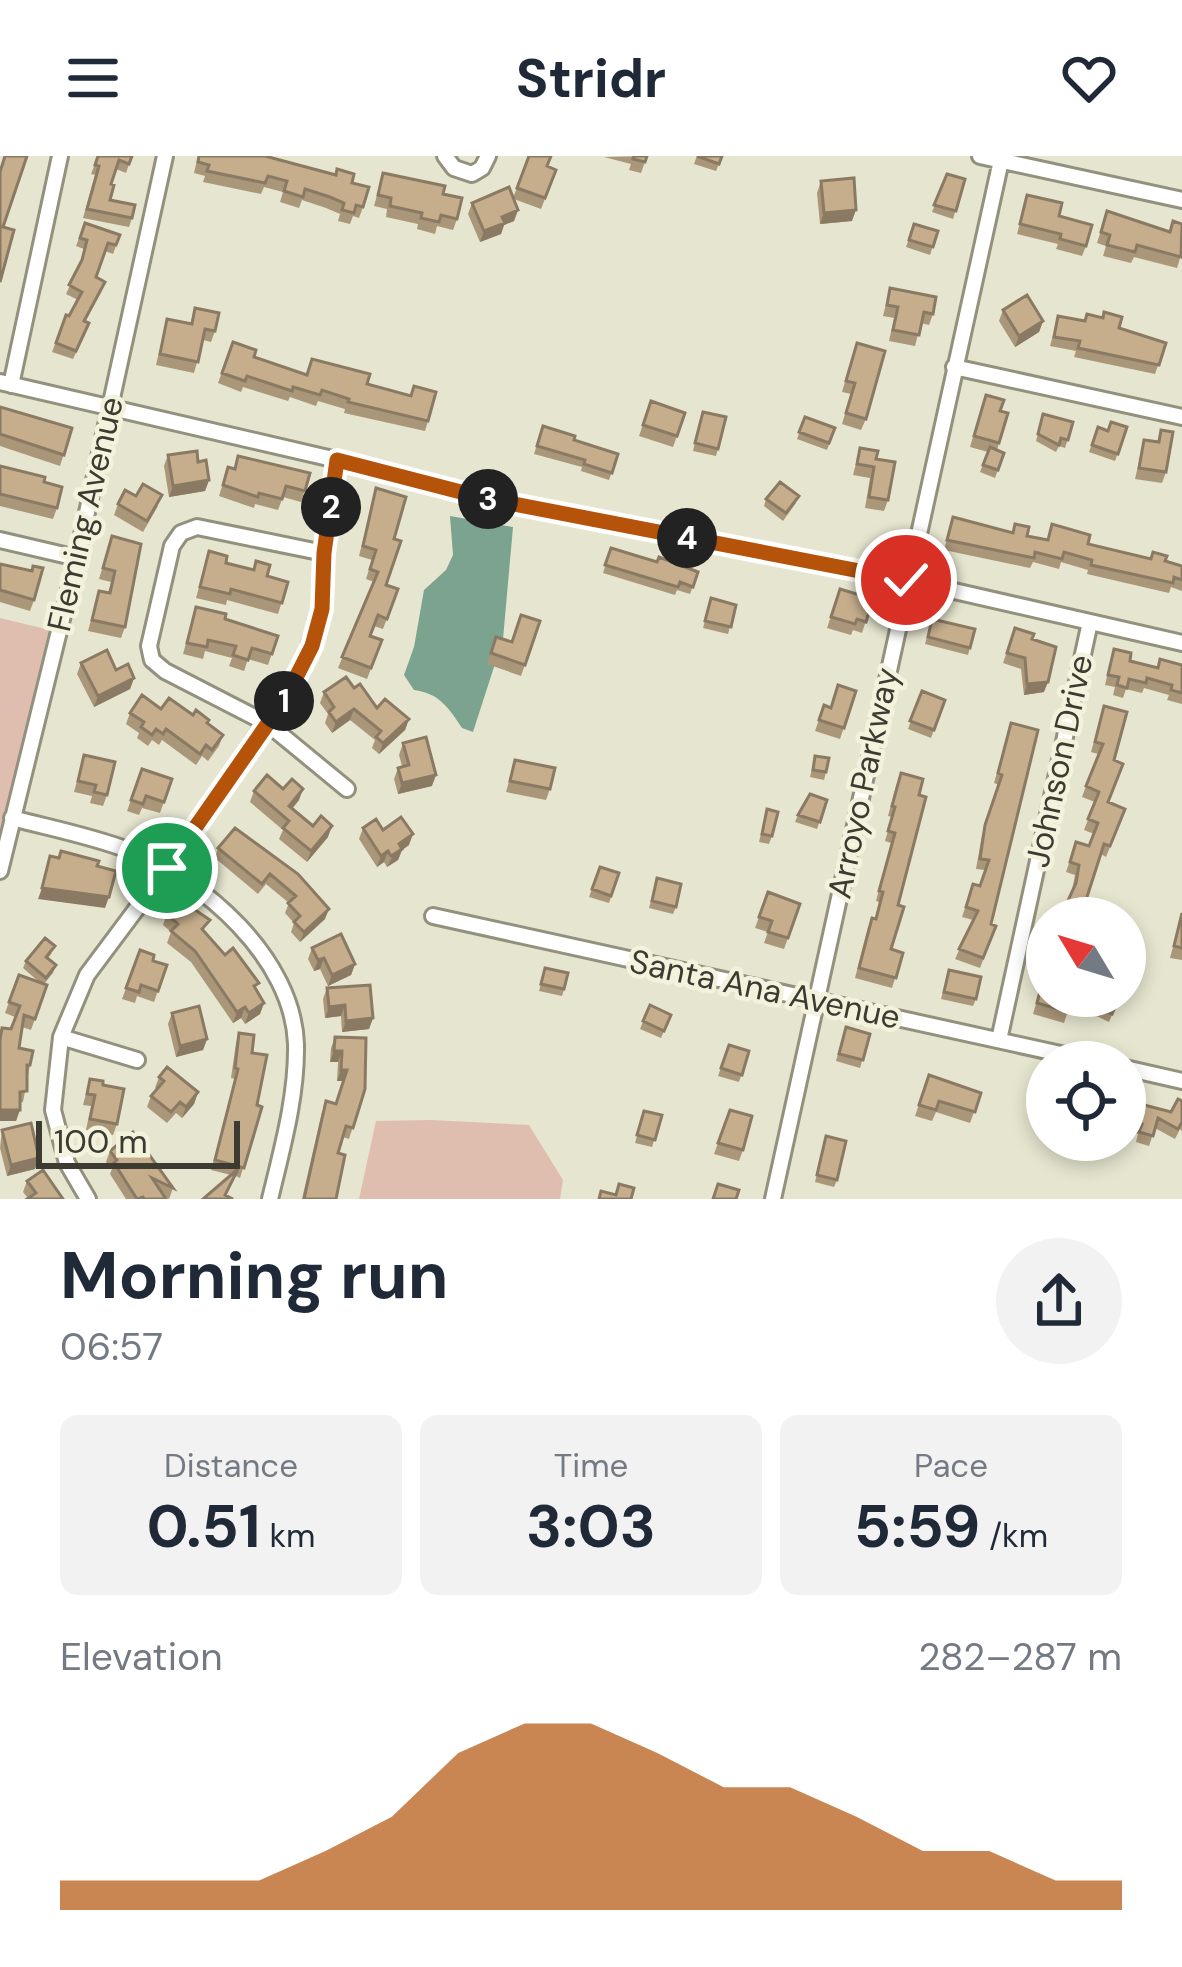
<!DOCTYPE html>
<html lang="en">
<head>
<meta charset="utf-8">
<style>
	body { margin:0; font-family:"DM Sans",sans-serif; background:#f2f2f3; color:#1f2937; height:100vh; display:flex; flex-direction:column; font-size:45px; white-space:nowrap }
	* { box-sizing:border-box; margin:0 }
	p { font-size:39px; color:#747a83 }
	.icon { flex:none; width:66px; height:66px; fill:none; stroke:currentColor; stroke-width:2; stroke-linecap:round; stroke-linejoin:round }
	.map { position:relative; height:1043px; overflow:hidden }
	.sheet { display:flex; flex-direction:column; background:#fff; flex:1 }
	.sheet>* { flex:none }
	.needle { width:78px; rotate:308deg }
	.controls { position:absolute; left:1026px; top:741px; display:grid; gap:24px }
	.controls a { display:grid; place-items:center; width:120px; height:120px; border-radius:50%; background:#fff; box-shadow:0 6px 18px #0003; font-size:60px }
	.scale { position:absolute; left:36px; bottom:30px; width:204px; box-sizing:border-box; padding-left:12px; border:6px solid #3b3b32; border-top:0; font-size:33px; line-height:42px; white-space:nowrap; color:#3b3b32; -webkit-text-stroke:9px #f3f2dc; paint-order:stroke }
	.pin { position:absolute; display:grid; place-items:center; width:102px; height:102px; color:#fff; margin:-51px; border:6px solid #fff; border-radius:50%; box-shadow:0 3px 12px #0007 }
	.km { position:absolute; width:60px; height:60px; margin:-30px; border-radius:50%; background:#222; color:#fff; font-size:33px; line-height:60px; text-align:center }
	.round { display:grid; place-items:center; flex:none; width:126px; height:126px; border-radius:63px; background:#f2f2f3 }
	.headline { display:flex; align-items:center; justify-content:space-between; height:204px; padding:0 60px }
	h1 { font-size:66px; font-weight:700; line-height:90px }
	.figures { display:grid; grid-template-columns:repeat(3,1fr); gap:18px; height:204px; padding:12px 60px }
	.figures div { display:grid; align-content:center; border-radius:18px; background:#f2f2f3; text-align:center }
	.figures b { font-size:60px; font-weight:700 }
	.figures small { font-size:33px; font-weight:400 }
	.figures p { font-size:33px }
	.chart { height:336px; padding:24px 60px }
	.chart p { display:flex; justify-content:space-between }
	.chart svg { width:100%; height:216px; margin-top:12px; fill:#b45309; opacity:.7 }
	header { display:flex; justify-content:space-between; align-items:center; height:156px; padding:0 60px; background:#fff; font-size:54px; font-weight:700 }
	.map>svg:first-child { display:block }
</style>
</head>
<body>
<header><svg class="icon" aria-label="menu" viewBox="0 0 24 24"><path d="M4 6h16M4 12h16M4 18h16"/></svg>Stridr<svg class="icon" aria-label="heart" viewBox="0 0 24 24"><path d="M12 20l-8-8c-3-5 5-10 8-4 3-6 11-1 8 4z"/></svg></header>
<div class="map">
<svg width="1182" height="1043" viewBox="0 0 1182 1043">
	<rect width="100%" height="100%" fill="#e6e5cf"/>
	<path fill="#dfbeaf" d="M0 462 58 476 0 716Z
		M431 964 529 969 563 1024 560 1043H359L376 965Z"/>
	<path fill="#7ba38f" d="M450 360 513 371 503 483 473 576 462 572C449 552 439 537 414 534L404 519 414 491 424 434 446 414 453 399Z"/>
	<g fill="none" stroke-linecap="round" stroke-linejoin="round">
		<defs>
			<path id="minor" d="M445 0 454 12 472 18 482 12 488 0
				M980 0 1182 44
				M954 211 1182 261
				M0 226 337 304 488 343 906 424 1182 487
				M11 229 60 0
				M0 384 77 402
				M324 397 197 371 181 377 172 390 149 490 152 504 165 515 268 568 347 633
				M12 662C50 672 91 680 128 694 203 723 293 802 296 888 297 940 282 993 270 1043
				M0 715 77 402 165 0
				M433 760 1097 906
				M61 881 137 904
				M999 884 1090 466
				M1125 912 1182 925
				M88 1043 67 1007 53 954 61 881 87 819 167 712 302 513 322 453 324 397 337 304
				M773 1043 1002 0"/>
		</defs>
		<use href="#minor" stroke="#93917d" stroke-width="20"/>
		<use href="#minor" stroke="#fff" stroke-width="14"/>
	</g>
	<path fill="#aa9679" d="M98 0H132L126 17 116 13 111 28 110 44 132 62 129 71 83 62 95 19 91 18Z
		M198 0H265L352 27 363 51 359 62 353 60 350 68 338 65 340 58 326 52 302 44 299 52 280 46 283 36 264 31 261 38 203 26 205 20 194 17Z
		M529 0 556 14 541 53 514 43 518 54 514 65 504 69 501 78 480 86 468 58 472 47 513 42Z
		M647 0 641 17 629 14 631 8 604 1Z
		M697 0H722L716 15 694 8Z
		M383 17 443 38 457 63 453 74 437 70 435 78 417 73 418 68 386 61 387 53 374 50Z
		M947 18 965 23 953 63 932 56Z
		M821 25 852 65 820 68 817 37Z
		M1027 39 1059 60 1086 90 1082 100 1056 93 1058 88 1017 78Z
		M1107 55 1182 96 1177 112 1134 101 1131 107 1103 100 1106 90 1097 87Z
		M85 67 120 79 113 98 105 95 96 121 102 134 85 166 86 176 73 203 52 196 66 159 69 160 78 144 66 138 80 108 84 93 76 90Z
		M914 68 938 75 930 99 906 91Z
		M890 132 933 158 929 169 921 167 915 190 889 185 894 162 883 160Z
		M195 152 215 175 211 186 203 184 194 217 156 209 167 163 190 168Z
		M1003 154 1043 165 1039 176 1015 191 999 165Z
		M1058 160 1166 187 1155 218 1074 201 1076 195 1050 190Z
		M233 186 254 201 307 219 367 228 428 265 425 275 344 257 345 253 318 245 316 250 290 241 288 245 243 231 241 236 218 227Z
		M853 198 866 263 861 274 842 268 851 238 842 236Z
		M651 245 685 257 673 291 639 280Z
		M982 250 1008 257 997 294 1004 297 995 322 980 316 988 296 970 291Z
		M0 251 72 272 60 310 0 290Z
		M1043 258 1073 266 1065 292 1059 290 1056 296 1036 285Z
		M805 261 835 272 827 294 797 283Z
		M700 263 718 293 716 300 693 295Z
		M543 270 574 284 618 298 609 324 581 315 582 311 534 298Z
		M1098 271 1108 275 1127 271 1115 305 1089 296Z
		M1161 274 1166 316 1162 327 1135 323 1144 284 1157 286Z
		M860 292 876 303 888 344 884 355 865 352 870 322 853 319Z
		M168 299 198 306 209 324 205 335 169 341 164 310Z
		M0 310 44 326 57 352 53 363 0 350Z
		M228 311 234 313 310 317 301 346 283 341 278 354 255 348 254 352 219 340Z
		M376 332 394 383 386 429 398 433 383 473 374 470 370 480 382 484 367 523 338 512 374 426 366 423 372 404 359 400Z
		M136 340 158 350 143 376 114 359 118 348Z
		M766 343 796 347 783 365 764 350Z
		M953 361 1012 377 1015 368 1027 380 1047 384 1088 388 1182 410V435L1171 431 1169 437 1087 418 1088 414 1061 406 1059 413 1033 406 1030 412 944 394Z
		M112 380 125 471 121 482 88 475 99 435 108 437 111 426 99 423Z
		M611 392 698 416 690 438 677 434 675 439 603 417Z
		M209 395 226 407 288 426 278 458 227 444 226 449 196 442Z
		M0 408 34 444 30 455 0 446Z
		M840 433 873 443 862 477 853 474 851 479 827 472Z
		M711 442 736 449 728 478 703 472Z
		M196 451 225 463 278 480 268 509 248 503 244 515 229 510 232 502 205 495 203 503 183 498Z
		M932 463 975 473 968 499 925 488Z
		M540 465 521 520 487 508 496 481 512 486Z
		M1015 472 1044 536 1024 539 1021 513 1003 507Z
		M1114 493 1130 505 1158 512 1182 509V548L1167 544 1169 539 1144 532 1142 537 1126 533 1123 542 1113 539 1115 531 1105 529Z
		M81 507 116 514 134 522 130 533 94 551 77 518Z
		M354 532 377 552 409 563 405 574 379 598 372 592 375 584 350 564 332 577 325 567 328 558 320 547 324 536Z
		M856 535 840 583 815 575 824 549 831 551Z
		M922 535 945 544 931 582 908 573Z
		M1104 550 1114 604 1108 647 1125 653 1106 701 1101 698 1072 734 1075 719 1066 716 1076 686 1089 690 1094 678 1084 674 1095 646 1082 641 1098 598 1091 596Z
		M161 553 208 568 223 579 219 590 208 605 202 600 196 609 162 584 159 589 152 584 148 590 137 582 139 577 126 568 130 557Z
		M1011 567 991 768 996 770 980 812 955 803 973 764 962 761 973 728 980 730 985 714 976 713 982 679 999 629 994 627Z
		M403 587 432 630 398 638 394 623 398 612 402 610 399 599Z
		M84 599 107 639 103 650 90 647 92 640 74 636Z
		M815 600 826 616 824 624 810 621Z
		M515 604 550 633 546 644 506 636Z
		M142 613 172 623 160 657 142 652 139 659 127 655Z
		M897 627 919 639 891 793 903 797 892 832 855 822 868 771 872 762 875 763 879 746 876 745 891 687 885 685 892 661 888 660Z
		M283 633 299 644 292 653 328 681 307 706 279 683 283 674 250 646 254 635Z
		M827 644 817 673 795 666 798 659Z
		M767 653 772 680 769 688 759 686Z
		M235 672 325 763 300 786 291 776 294 767 285 757 289 747 266 728 258 738 215 702 218 692Z
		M363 672 383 674 409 689 402 694 398 704 387 711 384 706 377 711 359 683Z
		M600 711 619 717 609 747 589 741Z
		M657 722 676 751 673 758 649 752Z
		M768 736 788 782 784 793 764 787 768 776 755 772Z
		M1182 757V804L1170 802Z
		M167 758 205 776 256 834 264 847 260 858 245 868 241 862 233 867 191 806 167 787 171 776 163 769Z
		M312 792 355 808 351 819 328 830 320 813 314 815 308 803Z
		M140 794 153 805 167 809 154 846 137 840 135 847 122 843Z
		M52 797 48 802 56 809 53 817 44 828 47 829 31 874 22 871 19 892 30 909 23 946 20 947 16 965H0V878L2 872 11 873 15 861 5 857 19 819 39 826 23 812 26 805Z
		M545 812 564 833 562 840 539 835Z
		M949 814 976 843 973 850 941 843Z
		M1044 820 1073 840 1064 867 1033 858Z
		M327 832 373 862 369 873 342 876 341 860 325 862 323 843Z
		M1094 840H1120L1109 866 1088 856Z
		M650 849 671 859 661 882 640 873Z
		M172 857 207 883 203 894 176 901 168 868Z
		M846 871 870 878 860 912 836 905Z
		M239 877 252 897 257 949 262 951 240 1022 236 1020 203 1043 231 1019 211 1014 235 923 231 922 236 887Z
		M335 881 365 933 349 983 343 981 338 997 336 1043H302L322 956 336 948 343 925H337L338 906H330L331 892Z
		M729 889 749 895 739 926 718 920Z
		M929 919 981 937 970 967 936 956 932 965 915 960Z
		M159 921 198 936 194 948 182 962 176 957 167 967 147 951 151 940 157 933 155 932Z
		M90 923 103 929 117 968 113 979 86 974 91 950 83 949Z
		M1125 944 1171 956 1182 945V975L1180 973 1175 983 1155 972 1149 990 1136 986 1138 978 1125 974Z
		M730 954 743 994 739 1005 714 998Z
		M644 955 662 959 652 991 635 987Z
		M2 974 39 1002 35 1013 7 1020 0 992Z
		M826 980 837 1024 834 1031 815 1026Z
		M110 995 173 1032 169 1043 165 1041 166 1043H126L110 1018 112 1013 106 1006Z
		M27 1025 63 1043 28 1042 23 1036Z"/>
	<path fill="#8b7a63" d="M518 54 514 65 504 69 501 78 480 86 484 75 502 61Z
		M856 54 852 65 820 68 824 57Z
		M1043 165 1039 176 1015 191 1019 180Z
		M209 324 205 335 169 341 173 330Z
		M134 522 130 533 94 551 98 540Z
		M1048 526 1044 536 1024 539 1027 528Z
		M354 553 350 564 332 577 336 566Z
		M409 563 405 574 379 598 383 587Z
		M436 619 432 630 398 638 402 627Z
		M303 633 299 644 285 661 289 650Z
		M332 670 328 681 307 706 311 695Z
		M413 678 409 689 402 694 398 704 387 711 399 688Z
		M388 695 384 706 377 711 381 700Z
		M42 732 109 741 105 752 38 743Z
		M329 753 325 763 300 786 304 776Z
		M324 802 320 813 314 815 318 804Z
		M355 808 351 819 328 830 332 819Z
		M264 847 260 858 245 868 249 857Z
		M345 849 341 860 325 862 329 851Z
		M245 851 241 862 233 867 237 856Z
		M373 862 369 873 342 876 346 865Z
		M207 883 203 894 176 901 180 890Z
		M334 895H342L338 906H330Z
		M341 914H347L343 925H337Z
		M198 936 194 948 182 962 186 951Z
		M0 954H20L16 965H0Z
		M39 1002 35 1013 7 1020 11 1009Z"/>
	<path fill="#c6ae8d" stroke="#8b7a63" stroke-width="3" d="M5 0H27L3 71 14 74 0 126V16Z
		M98 0H132L129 8 119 4 111 28 114 29 110 44 135 49 132 62 87 53 99 10 95 9Z
		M199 0H265L336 19 337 13 354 18 352 27 369 31 363 51 356 49 354 57 342 54 344 47 330 41 305 33 303 41 284 35 287 25 268 20 265 27 207 15 209 9 198 6Z
		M529 0H551L547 10 556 14 545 42 517 32Z
		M634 0H647L645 6 633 3Z
		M697 0H722L719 8Z
		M383 17 445 30 443 38 462 42 457 63 441 59 439 66 421 62 422 57 390 50 391 42 378 39Z
		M947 18 965 23 956 55 934 49Z
		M854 22 856 54 824 57 821 25Z
		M509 31 518 54 502 61 505 67 484 75 472 47Z
		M1027 39 1062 47 1059 60 1092 69 1086 90 1060 83 1061 78 1020 68Z
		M1107 55 1170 76 1173 65 1182 68 1181 101 1137 89 1135 96 1107 89 1110 79 1101 76Z
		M85 67 120 79 116 89 108 87 96 121 105 126 84 165 89 167 76 195 56 187 66 159 69 160 82 136 69 129 82 104 87 84 80 82Z
		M914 68 938 75 933 91 909 84Z
		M890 132 936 141 933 158 924 156 919 179 893 174 898 151 887 149Z
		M1027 139 1043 165 1019 180 1003 154Z
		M195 152 219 157 215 175 205 173 198 206 160 198 167 163 192 168Z
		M1104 156 1122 161 1119 172 1166 187 1159 209 1078 192 1080 185 1054 181 1058 160 1085 165 1087 158 1103 162Z
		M233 186 256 194 254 201 307 219 312 203 370 218 367 228 411 240 414 230 436 236 428 265 348 246 349 243 322 234 320 239 293 231 292 235 247 220 245 225 222 217Z
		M857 187 885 195 866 263 846 257 855 227 846 225Z
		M986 239 1004 244 1000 255 1008 257 999 287 974 280Z
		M651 245 685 257 677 280 643 269Z
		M0 251 72 272 64 299 0 278Z
		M703 256 726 261 718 293 695 287Z
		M1043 258 1073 266 1068 284 1061 282 1059 289 1038 278Z
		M805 261 835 272 829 287 799 276Z
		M1111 266 1127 271 1118 298 1092 289 1098 271 1108 275Z
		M543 270 575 280 574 284 618 298 612 317 584 308 585 304 537 290Z
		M1161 274 1173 276 1166 316 1139 312 1144 284 1159 286Z
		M990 291 1004 297 998 314 983 309Z
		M860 292 878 295 876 303 895 306 888 344 869 341 874 311 857 308Z
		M197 295 198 306 206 304 209 324 173 330 168 299Z
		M238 300 310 317 305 335 286 330 282 343 259 337 258 341 223 329 228 311 235 313Z
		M0 310 45 321 44 326 62 331 57 352 0 338Z
		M780 326 799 340 786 357 766 343Z
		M143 328 162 339 147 365 118 348 125 334 136 340Z
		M376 332 406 341 394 383 401 385 386 429 398 433 387 463 378 459 370 480 382 484 371 512 342 501 378 416 370 413 376 394 363 390Z
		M953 361 1013 377 1015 368 1029 371 1027 380 1048 384 1052 368 1090 379 1088 388 1151 403 1153 396 1167 400 1165 405 1182 410V424L1174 421 1173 427 1091 409 1092 404 1064 396 1062 403 1035 396 1034 402 947 384Z
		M112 380 141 388 125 471 92 464 99 435 110 437 115 415 103 412Z
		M611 392 657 406 659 401 698 416 693 431 680 426 678 431 605 409Z
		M209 395 227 400 226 407 254 414 256 405 270 409 267 420 288 426 282 447 231 433 230 438 200 431Z
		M0 408 32 415 33 410 43 412 34 444 0 434Z
		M840 433 873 443 866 466 857 463 855 468 831 461Z
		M711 442 736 449 731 471 705 465Z
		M196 451 226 458 225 463 278 480 272 498 252 492 248 504 233 499 236 490 208 484 207 491 187 487Z
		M521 459 540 465 525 509 491 497 496 481 512 486Z
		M932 463 975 473 970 492 928 481Z
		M1015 472 1034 478 1032 483 1056 491 1048 526 1027 528 1025 502 1007 497Z
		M1114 493 1131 497 1130 505 1158 512 1160 503 1182 509V537L1171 534 1172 529 1147 522 1146 527 1129 523 1127 532 1117 529 1119 521 1108 519Z
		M107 494 116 514 128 508 134 522 98 540 81 507Z
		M346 521 354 532 360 528 377 552 385 543 409 563 383 587 376 581 381 575 354 553 336 566 329 556 334 551 324 536Z
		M838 529 856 535 844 572 819 564 824 549 831 552Z
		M922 535 945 544 934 574 910 565Z
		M142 539 161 553 169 542 193 559 196 554 209 564 207 567 223 579 212 594 206 589 200 598 166 573 163 578 156 573 152 579 141 571 144 566 130 557Z
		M1104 550 1127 556 1114 604 1123 608 1108 646 1125 653 1110 690 1104 688 1086 744 1092 747 1085 762H1060L1076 727 1079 709 1070 706 1076 686 1089 690 1098 667 1088 663 1099 636 1086 630 1103 588 1095 586Z
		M1011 567 1038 574 991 768 996 770 983 802 959 793 978 755 966 751 973 728 980 730 989 704 980 703 985 669 1002 619 998 617Z
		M426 581 436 619 402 627 398 612 409 609 403 587Z
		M84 599 115 606 107 639 94 636 96 629 78 625Z
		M815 600 829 602 826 616 813 614Z
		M515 604 555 612 550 633 510 625Z
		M142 613 172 623 164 646 146 640 143 648 131 644Z
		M901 617 923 623 919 639 926 641 898 749 904 751 891 793 903 797 896 822 859 812 872 762 876 763 883 736 879 735 895 677 888 675 895 651 892 650Z
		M267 619 283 633 292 623 303 633 289 650 313 670 321 660 332 670 311 695 283 672 289 665 254 635Z
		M810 638 827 644 820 666 798 659Z
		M767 653 778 656 772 680 762 678Z
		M401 661 413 678 399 688 402 693 391 700 388 695 381 700 363 672 376 663 383 674Z
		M235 672 298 718 329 753 304 776 294 766 300 760 288 747 296 740 270 718 262 728 218 692Z
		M61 695 99 705 97 710 116 715 109 741 42 732 50 700 59 702Z
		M600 711 619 717 611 740 592 733Z
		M657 722 681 728 676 751 652 745Z
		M768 736 800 748 788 782 768 776 772 765 759 761Z
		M179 743 210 764 202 773 225 799 233 792 259 827 254 830 264 847 249 857 245 851 237 856 195 795 171 775 178 768 167 758Z
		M1182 757V792L1174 790Z
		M341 778 355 808 332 819 324 802 318 804 312 792Z
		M45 782 55 790 46 801 56 809 46 822 26 805Z
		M140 794 154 799 153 805 167 809 158 835 141 829 139 836 126 832Z
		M545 812 568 817 564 833 541 828Z
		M949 814 981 821 976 843 944 836Z
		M19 819 47 829 35 863 24 859 19 892 33 895 30 909H27V935L20 936V954H0V884L2 872 11 873 20 850 9 846Z
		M1044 820 1047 821V840H1073L1068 856 1037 847Z
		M370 829 373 862 346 865 345 849 329 851 327 832Z
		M1094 840H1120L1112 858 1091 849Z
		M650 849 671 859 664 875 643 865Z
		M199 850 207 883 180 890 172 857Z
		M846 871 870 878 863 904 839 898Z
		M239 877 254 879 252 897 267 899 257 949 262 951 244 1012 215 1004 238 913 235 912Z
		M335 881 366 882 365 933 353 972 346 970 338 997 345 999 336 1043H304L326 945 336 948 347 914H341L342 895H334Z
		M729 889 749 895 742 919 721 912Z
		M167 911 198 936 186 951 180 946 171 956 151 940 164 925 159 921Z
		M929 919 981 937 975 956 939 945 936 954 919 949Z
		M90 923 103 925V929L124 933 117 968 90 963 95 939 87 938Z
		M1178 943 1182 945V966L1178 973 1158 962 1153 980 1139 976 1142 968 1125 964V944L1171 956Z
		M730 954 752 960 743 994 718 987Z
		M644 955 662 959 655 984 637 979Z
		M31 967 39 1002 11 1009 2 974Z
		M133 976 173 1032 152 1022 166 1043H144L143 1041 137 1043 114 1007 117 1004 110 995Z
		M826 980 846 985 837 1024 817 1019Z
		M238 1013 225 1039 233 1043H203Z
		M43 1014 63 1043H27L36 1037 27 1025Z
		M619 1028 634 1032 631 1043H599L601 1035 616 1039Z
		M718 1028 739 1034 736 1043H713Z"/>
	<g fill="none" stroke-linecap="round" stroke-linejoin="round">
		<defs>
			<path id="route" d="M167 712 285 543 312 490 322 453 324 397 337 304 488 343 906 424"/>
		</defs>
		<use href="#route" stroke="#fff" stroke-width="24"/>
		<use href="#route" stroke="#b45309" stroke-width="15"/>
	</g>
	<g text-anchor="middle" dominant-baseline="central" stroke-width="9" stroke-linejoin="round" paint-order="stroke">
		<g font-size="33" fill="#3b3b32" stroke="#f3f2dc">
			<text transform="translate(85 358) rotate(-77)">Fleming Avenue</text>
			<text transform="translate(1059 605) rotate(-78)">Johnson Drive</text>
			<text transform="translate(863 627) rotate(-78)">Arroyo Parkway</text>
			<text transform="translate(765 833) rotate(12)">Santa Ana Avenue</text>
		</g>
	</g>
</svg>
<div class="controls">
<a><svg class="needle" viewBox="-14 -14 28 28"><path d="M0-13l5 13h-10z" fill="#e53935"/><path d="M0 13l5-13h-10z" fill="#747a83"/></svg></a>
<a><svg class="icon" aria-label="locate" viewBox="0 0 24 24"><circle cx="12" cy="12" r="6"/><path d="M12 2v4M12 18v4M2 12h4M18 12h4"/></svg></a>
</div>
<div class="scale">100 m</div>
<div class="pin" style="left:167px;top:712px;background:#1e9e55"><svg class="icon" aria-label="arrive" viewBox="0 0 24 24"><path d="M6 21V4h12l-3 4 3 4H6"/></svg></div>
<div class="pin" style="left:906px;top:424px;background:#d93025"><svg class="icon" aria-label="check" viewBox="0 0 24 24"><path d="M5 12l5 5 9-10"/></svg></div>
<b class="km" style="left:284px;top:545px">1</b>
<b class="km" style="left:331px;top:351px">2</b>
<b class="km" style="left:488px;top:343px">3</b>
<b class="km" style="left:687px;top:382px">4</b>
</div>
<section class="sheet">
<div class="headline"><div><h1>Morning run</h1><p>06:57</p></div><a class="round"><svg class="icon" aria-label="share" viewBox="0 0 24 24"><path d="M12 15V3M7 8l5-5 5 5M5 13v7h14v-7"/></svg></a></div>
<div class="figures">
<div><p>Distance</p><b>0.51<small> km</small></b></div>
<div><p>Time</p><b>3:03</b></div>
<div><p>Pace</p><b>5:59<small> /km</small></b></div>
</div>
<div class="chart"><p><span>Elevation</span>282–287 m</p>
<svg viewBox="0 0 160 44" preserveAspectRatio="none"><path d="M0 44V38L10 38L20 38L30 38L40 32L50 25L60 12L70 6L80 6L90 12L100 19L110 19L120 25L130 32L140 32L150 38L160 38V44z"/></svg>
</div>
</section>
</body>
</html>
